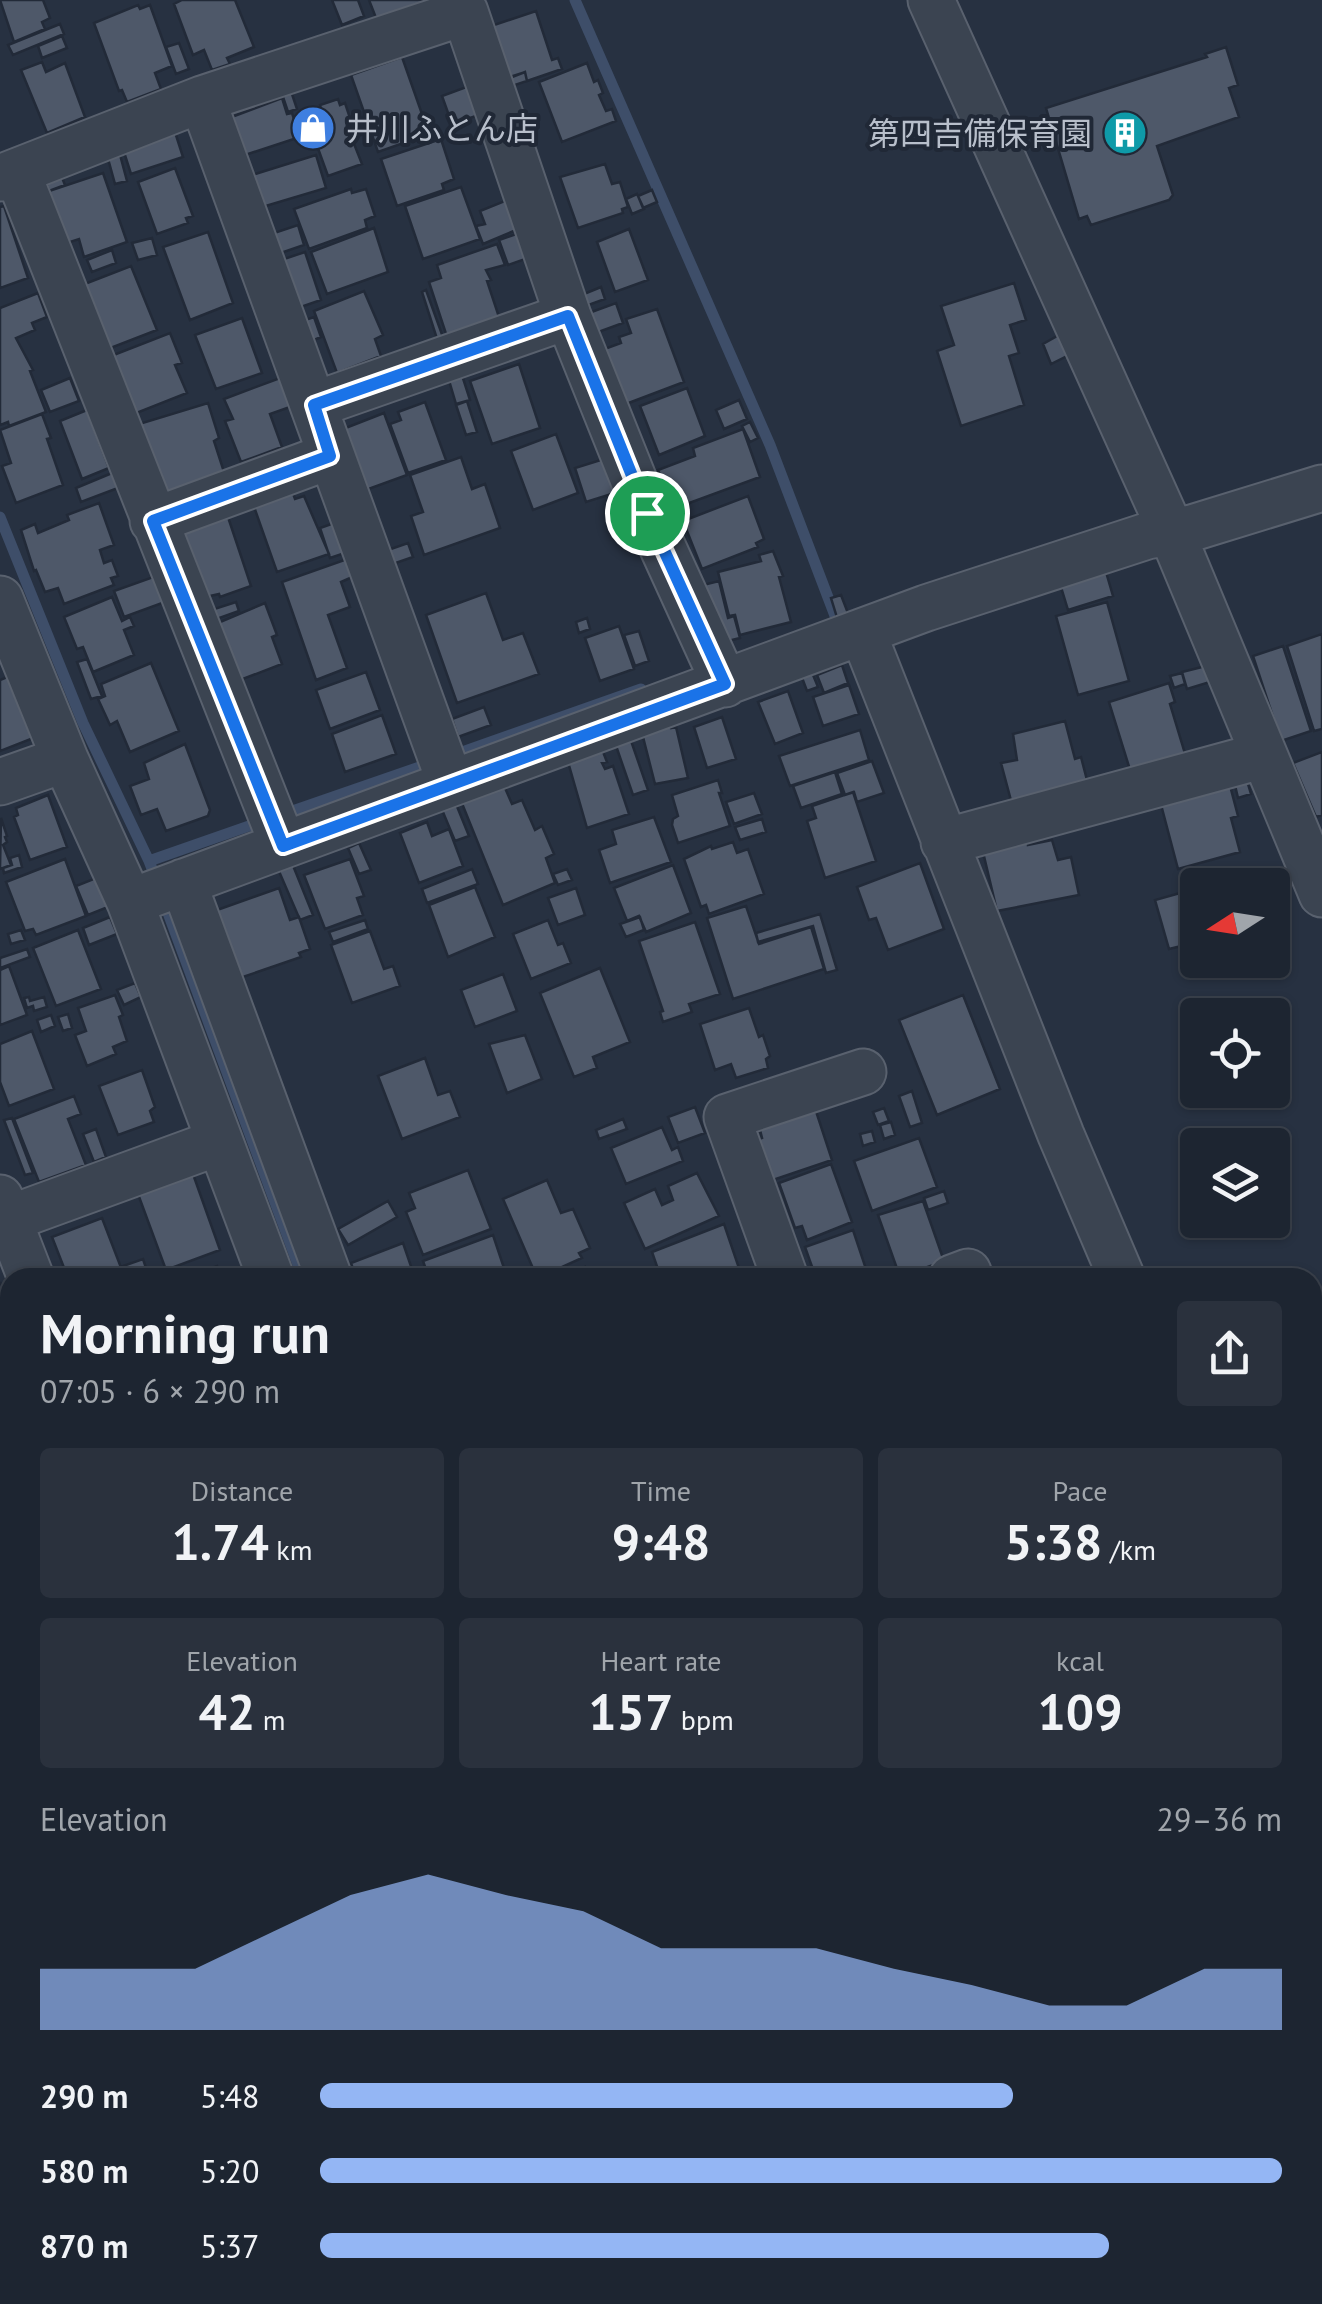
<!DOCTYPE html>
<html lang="en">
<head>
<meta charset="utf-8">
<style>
	body { margin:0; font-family:"PT Sans","Noto Sans JP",sans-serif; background:#2a313d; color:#f1f3f6; height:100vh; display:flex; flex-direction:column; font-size:38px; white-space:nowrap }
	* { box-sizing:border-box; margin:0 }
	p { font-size:32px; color:#a0a5ab }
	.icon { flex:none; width:55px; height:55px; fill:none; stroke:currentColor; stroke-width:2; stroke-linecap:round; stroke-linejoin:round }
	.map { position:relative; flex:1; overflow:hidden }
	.sheet { position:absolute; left:0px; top:1268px; width:1322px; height:1038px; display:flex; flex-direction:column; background:#1d2531; border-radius:30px 30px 0 0; box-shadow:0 2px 8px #0004,0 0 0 2px #3b424d }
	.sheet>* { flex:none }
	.needle { width:65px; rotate:258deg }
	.buttons { position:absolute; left:1180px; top:868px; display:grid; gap:20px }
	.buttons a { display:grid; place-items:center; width:110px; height:110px; border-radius:10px; background:#1d2531; box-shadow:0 2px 8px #0004,0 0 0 2px #3b424d; font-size:50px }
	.pin { position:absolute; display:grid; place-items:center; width:85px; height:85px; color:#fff; margin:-42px; border:5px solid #fff; border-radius:50%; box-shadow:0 2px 10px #0007 }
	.round { display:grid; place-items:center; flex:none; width:105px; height:105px; border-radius:10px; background:#2a313d }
	.headline { display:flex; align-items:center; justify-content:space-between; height:170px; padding:0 40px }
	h1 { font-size:55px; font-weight:600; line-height:75px }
	.figures { display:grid; grid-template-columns:repeat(3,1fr); gap:15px; height:170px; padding:10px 40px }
	.figures div { display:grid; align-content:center; border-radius:10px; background:#2a313d; text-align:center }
	.figures b { font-size:50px; font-weight:600 }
	.figures small { font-size:28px; font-weight:400 }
	.figures p { font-size:28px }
	.chart { height:280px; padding:20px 40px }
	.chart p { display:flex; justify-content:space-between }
	.chart svg { width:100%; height:180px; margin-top:10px; fill:#94b6f4; opacity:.7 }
	ul { padding:0 40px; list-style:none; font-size:32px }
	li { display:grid; grid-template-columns:160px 120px 1fr; align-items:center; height:75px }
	li i { height:25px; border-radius:12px; background:#94b6f4 }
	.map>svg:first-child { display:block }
</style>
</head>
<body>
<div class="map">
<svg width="1322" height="2304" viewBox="0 0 1322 2304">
	<rect width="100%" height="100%" fill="#273141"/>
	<path fill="#3e4e69" d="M1322 2044V2111L1313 2136V2069Z
		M1322 2168V2304H1223L1234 2295H1312L1313 2171Z"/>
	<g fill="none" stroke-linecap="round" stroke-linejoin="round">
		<path stroke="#3e4e69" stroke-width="11" d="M575 0 770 445 837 621
			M0 517 83 723 149 861
			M451 756 641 689
			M281 815 434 762
			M158 884 149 861 263 821
			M164 902 303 1278
			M1312 1835 1322 1856
			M0 2273 10 2267"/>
	</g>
	<path fill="#4e5869" stroke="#222a38" stroke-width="2.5" d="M0 0H43L50 18 42 22 45 29 14 42Z
		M182 0H235L254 47 227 58 230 64 212 70 204 50 193 55 174 4Z
		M332 0H358L364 16 342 25Z
		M369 0H422L424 4 378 23Z
		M138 5 140 9 150 5 172 66 155 73 161 89 127 102 122 90 119 91 94 23Z
		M536 11 552 60 558 58 562 69 527 81 525 72 507 78 491 26Z
		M60 24 64 34 13 55 8 45Z
		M62 36 67 48 42 58 38 46Z
		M179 43 189 69 176 74 166 47Z
		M1226 47 1238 85 1229 88 1239 117 1157 146 1173 195 1169 200 1091 225 1087 216 1079 219 1046 108 1207 57 1205 54Z
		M402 57 429 134 378 152 351 75Z
		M42 62 46 72 65 63 85 117 47 133 21 70Z
		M587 63 594 82 598 80 603 93 599 95 606 111 612 109 616 121 562 142 539 82Z
		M525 72 527 81 509 87 507 79Z
		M469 86 479 115 452 124 442 96Z
		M291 91 297 109 288 112 282 94Z
		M282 98 287 114 292 113 300 137 242 156 229 118Z
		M338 99 340 105 345 103 352 124 347 126 362 164 328 176 307 118 322 113 320 105Z
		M175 132 183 157 131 174 123 149Z
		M441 139 454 179 442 184 444 190 397 206 381 159Z
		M119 151 127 181 115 184 107 155Z
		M316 155 326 188 259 208 249 176Z
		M605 164 612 184 620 182 628 207 622 209 623 213 578 228 560 177Z
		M175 168 193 216 186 218 188 223 157 234 138 182Z
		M59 170 65 185 49 191 44 175Z
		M103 173 127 242 84 257 79 239 67 243 49 191Z
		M461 187 480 239 423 259 405 206Z
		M351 189 352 193 366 189 375 216 365 220 367 228 309 249 294 209Z
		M652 190 657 202 643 208 638 196Z
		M637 194 644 209 632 214 626 199Z
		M510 199 521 228 483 244 476 226 485 224 480 211Z
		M4 206 28 278 0 288V207Z
		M298 225 304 245 275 255 268 235Z
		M374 228 388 272 327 294 311 252Z
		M629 229 648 280 615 292 597 242Z
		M208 232 233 303 190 320 163 247Z
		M522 232 531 257 508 265 499 240Z
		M152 238 157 255 138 260 132 243Z
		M497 244 505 265 486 270 491 280 487 281 501 323 448 340 429 282 441 278 437 265Z
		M112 250 116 263 92 272 87 260Z
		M305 252 321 300 295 309 278 261Z
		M131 266 157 330 108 349 82 285Z
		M1014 283 1026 320 1010 325 1019 353 1009 356 1024 405 961 426 937 351 954 345 941 306Z
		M601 287 605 299 583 307 579 296Z
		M426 290 444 340 438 342 422 292Z
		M364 291 383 335 375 339 381 356 337 373 314 311Z
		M38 293 47 317 32 323 35 330 16 338 33 370 30 371 46 412 9 426 8 422 0 425V308Z
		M616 303 623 323 593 334 586 314Z
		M657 309 684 382 618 407 599 351 621 343 619 337 631 333 626 319Z
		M314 317 321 337 307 343 299 322Z
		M242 318 262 373 216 389 195 335Z
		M170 333 182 363 175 365 187 393 134 414 111 356Z
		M1059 335 1069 355 1051 364 1043 344Z
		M519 364 540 428 492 444 470 381Z
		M461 372 470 400 456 404 448 377Z
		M70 378 79 401 50 412 41 390Z
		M280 378 290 407 270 414 282 447 241 462 225 421 233 419 224 399Z
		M687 388 705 436 659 455 640 406Z
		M739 400 747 419 724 429 716 410Z
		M467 401 477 432 466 435 456 405Z
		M425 402 446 460 408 473 390 424 401 420 398 412Z
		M208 403 219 438 214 441 225 475 165 494 150 448 146 449 139 424Z
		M87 410 109 468 82 479 60 421Z
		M384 413 407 475 363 491 343 429Z
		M42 414 51 438 47 439 63 485 16 503 2 466 11 463 0 430Z
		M750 422 758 438 750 442 742 426Z
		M743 429 760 477 673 509 658 470 695 456 693 448Z
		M556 434 578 493 533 510 511 451Z
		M461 457 472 489 485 484 500 528 424 555 411 516 423 512 410 475Z
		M607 458 618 492 586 502 575 468Z
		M112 473 118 488 81 502 76 488Z
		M291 488 295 499 304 496 329 554 277 572 252 501Z
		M748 496 764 539 756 543 758 547 702 569 683 521Z
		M99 503 114 545 100 550 104 563 112 560 118 576 111 578 114 585 64 604 58 588 45 592 36 570 34 571 21 530 35 524 38 533 69 520 67 515Z
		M227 514 251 586 220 597 219 594 201 598 178 533Z
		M340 521 351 551 330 558 320 528Z
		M408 543 413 557 390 565 385 551Z
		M773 551 783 576 779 577 791 622 740 635 735 615 729 616 718 572 761 561 759 555Z
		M350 558 357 575 341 582 350 607 328 615 347 668 316 680 282 582Z
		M1106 572 1113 596 1068 610 1061 587Z
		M156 576 165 602 124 617 114 591Z
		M719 581 728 618 734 616 740 638 724 642 699 586Z
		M486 593 503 640 523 633 539 674 457 703 426 615Z
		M841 595 851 621 839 624 831 598Z
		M112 597 122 621 130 617 134 626 124 630 134 655 93 672 83 647 77 649 64 617Z
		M236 602 239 611 211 621 208 611Z
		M1107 602 1129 681 1078 695 1056 616Z
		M265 603 277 635 272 637 282 664 235 682 213 625Z
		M587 618 590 629 579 633 576 622Z
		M619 626 634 669 600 681 585 638Z
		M639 631 649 661 635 666 624 635Z
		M1322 634V729L1314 731 1287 646Z
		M1283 646 1311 731 1281 741 1253 656Z
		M87 659 102 696 91 699 77 662Z
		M151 663 179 731 130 752 117 721 110 725 98 699 105 696 101 684Z
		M842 665 848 683 824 693 817 675Z
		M1206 666 1210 682 1187 689 1182 672Z
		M811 670 818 687 807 691 801 675Z
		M366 672 380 710 330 729 316 690Z
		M1182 673 1185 684 1174 688 1170 676Z
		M12 675 36 737 0 751V680Z
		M1169 683 1175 702 1170 704 1186 757 1131 773 1109 702Z
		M849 685 859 714 823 726 813 697Z
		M788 691 803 733 775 744 758 702Z
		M484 707 491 725 458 737 452 719Z
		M382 715 396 754 345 772 332 734Z
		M722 717 736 759 707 768 694 727Z
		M1065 721 1075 759 1081 757 1088 784 1013 808 1001 763 1017 760 1013 734Z
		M669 725 671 728 676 727 688 778 655 784 643 737 644 732Z
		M860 730 869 760 790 786 779 756Z
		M628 732 648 790 633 795 613 737Z
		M185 744 210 810 208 816 166 831 157 809 141 815 130 786 149 779 144 763Z
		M600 744 607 762 602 763 605 769 613 766 629 814 587 828 566 755Z
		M1322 752V815L1316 817 1293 763Z
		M872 761 884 793 857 802 854 792 845 795 837 773Z
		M835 772 842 794 801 808 793 786Z
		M1245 774 1251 794 1238 798 1233 777Z
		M507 776 510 786 505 788 512 804 522 800 535 830 542 826 554 854 546 858 555 883 503 905 459 796Z
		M1228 778 1238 816 1231 818 1240 852 1178 869 1159 797Z
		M718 780 722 793H719L730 826 678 843 672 825 673 819 678 816 672 795Z
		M853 792 876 861 825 878 807 821 816 818 812 806Z
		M754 793 762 814 734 824 726 802Z
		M48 795 67 847 30 860 14 817 18 815 16 808Z
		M454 799 469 836 455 841 440 805Z
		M654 817 671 862 610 883 599 850 616 844 612 830Z
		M1 818 7 836 5 837 7 842 3 845 11 865 0 869Z
		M762 819 766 832 740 840 735 827Z
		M427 822 432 836 449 829 463 866 419 883 400 833Z
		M1052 840 1058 860 1071 857 1079 895 997 911 983 852 1028 841V845Z
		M733 842 737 853 748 849 764 894 709 914 706 905 701 907 684 859 711 846 712 849Z
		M359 843 371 870 359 874 348 848Z
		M19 855 22 867 4 873 3 868 12 865 10 858Z
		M65 859 86 916 36 935 33 929 25 931 6 882Z
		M350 859 364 896 357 898 363 915 325 929 304 875Z
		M292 863 313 915 300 920 278 869Z
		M920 863 944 929 888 950 876 918 869 920 857 887Z
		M673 865 691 913 646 932 639 916 627 921 614 888Z
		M472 869 478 884 427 903 422 889Z
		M567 869 572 880 558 885 553 874Z
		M96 878 108 907 88 915 76 886Z
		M475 887 495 937 448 957 429 905Z
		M279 888 290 920 299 917 310 949 299 953 301 957 240 978 217 910Z
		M576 888 585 915 558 925 548 898Z
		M1198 888V942L1169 949 1155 900Z
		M746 906 759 944 811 927 824 969 733 999 707 918Z
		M820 914 837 970 826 973 813 926 758 942 756 933Z
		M110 917 117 934 89 945 83 928Z
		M640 917 644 930 626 937 620 924Z
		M365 920 368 929 333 942 329 932Z
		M548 920 558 945 563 943 571 963 531 979 513 934Z
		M695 922 720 994 689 1004 692 1012 663 1022 660 1012 663 1011 639 941Z
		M21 930 25 940 11 944 8 934Z
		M78 930 101 989 56 1006 33 948Z
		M370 931 384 969 393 966 400 986 352 1003 331 945Z
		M27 949 30 957 0 968V958Z
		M9 966 27 1015 0 1025V970Z
		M600 968 630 1042 593 1057 597 1068 574 1077 540 993Z
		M503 974 517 1011 475 1027 461 990Z
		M135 983 141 997 124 1005 117 990Z
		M115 995 123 1015 119 1017 127 1041 113 1047 116 1054 87 1066 75 1035 86 1031 78 1008Z
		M963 995 1000 1089 937 1115 899 1020Z
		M29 997 30 1001 44 997 47 1007 34 1011 33 1006 27 1008 24 998Z
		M749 1008 759 1037 763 1035 770 1056 766 1059 768 1068 736 1078 731 1064 715 1070 700 1024Z
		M68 1014 72 1028 63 1031 58 1017Z
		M51 1015 55 1026 41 1032 37 1020Z
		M32 1031 54 1089 9 1106 0 1082V1044Z
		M525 1035 542 1079 507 1093 489 1044Z
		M425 1058 438 1095 450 1091 460 1117 402 1139 378 1076Z
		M142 1070 155 1107 150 1111 154 1122 118 1135 99 1086Z
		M912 1091 922 1123 910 1127 899 1096Z
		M74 1096 81 1114 68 1119 86 1165 39 1182 14 1119Z
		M813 1102 832 1160 767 1182 753 1141 762 1138 759 1126Z
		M695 1107 705 1133 678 1143 668 1117Z
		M884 1108 889 1121 878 1125 873 1112Z
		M12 1118 33 1173 25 1175 4 1120Z
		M623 1119 627 1129 599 1139 596 1130Z
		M891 1122 895 1135 884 1139 880 1125Z
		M662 1127 672 1150 678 1147 683 1161 626 1184 611 1148Z
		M96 1129 106 1157 94 1162 83 1134Z
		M872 1131 875 1142 863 1146 860 1134Z
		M919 1138 937 1187 872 1211 854 1161Z
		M831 1164 852 1222 807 1240 802 1226 795 1228 779 1183Z
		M468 1170 491 1229 423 1255 406 1212 415 1208 409 1193Z
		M697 1173 719 1216 645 1249 624 1203 655 1189 662 1205 673 1200 668 1186Z
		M193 1174 220 1250 166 1270 138 1194Z
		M547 1180 561 1213 573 1209 590 1248 579 1253 582 1258 549 1273 547 1268 535 1273 503 1199Z
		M944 1191 948 1203 928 1210 924 1198Z
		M388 1201 397 1217 348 1245 338 1229Z
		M923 1201 944 1261 900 1277 878 1215Z
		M102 1218 125 1278H68L52 1237Z
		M724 1224 742 1277 661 1278 652 1252Z
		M853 1230 869 1278H816L805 1247Z
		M493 1235 505 1271 487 1278H429L423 1261Z
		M403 1243 415 1278H356L351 1263Z
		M143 1259 149 1277 127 1278 123 1266Z
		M217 1266 221 1278H182Z
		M585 1267 589 1278H558Z
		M1087 1268 1090 1278H1058Z
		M0 1282 10 1308V1318L0 1322Z
		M1322 1320V1333L1312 1343V1324Z
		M10 1345V1388L0 1391V1349Z
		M1318 1363 1322 1375V1436L1312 1439V1366Z
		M10 1398V1472L8 1473 0 1452V1402Z
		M1322 1438V1492L1312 1495V1442Z
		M10 1555V1621L8 1622 4 1611 0 1613V1558Z
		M1317 1586 1322 1599V1639L1312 1642V1588Z
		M1322 1655V1736L1312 1740V1658Z
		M1322 1741V1786L1312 1761V1745Z
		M10 1796V1864L6 1865 3 1855 0 1856V1799Z
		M8 1879 10 1941 0 1945V1882Z
		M348 2295 364 2298 370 2295H495L499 2304H352Z
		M670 2295H734L712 2304H668Z
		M786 2295H797L800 2304H775L774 2299Z
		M806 2295H879L883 2304H810Z"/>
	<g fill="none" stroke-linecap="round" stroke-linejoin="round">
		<defs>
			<path id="minor" d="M931 0 1171 531 1322 894
				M202 99 450 782
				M17 172 283 845
				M0 178 202 99 465 12 568 316 647 513 725 684
				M314 405 568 316
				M153 521 330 456
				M0 599 65 759
				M863 633 1061 1135 1122 1278
				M0 782 65 759 130 902 271 1278
				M944 842 1264 755
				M183 882 329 1278
				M130 902 926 608 1147 536 1192 528 1322 488
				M0 1198 31 1278
				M0 1222 219 1142
				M785 1278 727 1117 863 1072
				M952 1278 968 1272 970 1278
				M0 1699 10 1724
				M0 1775 10 1754
				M1312 1784 1322 1808
				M0 1969 10 1966
				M0 2006 10 2021
				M207 2295 214 2304
				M656 2304 659 2295"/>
			<path id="secondary" d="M1312 1932 1322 1927
				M583 2304 601 2295"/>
		</defs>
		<use href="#minor" stroke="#59616e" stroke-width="49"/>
		<use href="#secondary" stroke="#59616e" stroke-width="59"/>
		<use href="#minor" stroke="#3b4451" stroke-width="45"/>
		<use href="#secondary" stroke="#4a5363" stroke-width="55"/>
		<path stroke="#5e6777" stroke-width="8" stroke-dasharray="10 10" stroke-linecap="butt" d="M0 2136 10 2150
			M0 2213 10 2228
			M58 2295 64 2304
			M114 2295 120 2304"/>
	</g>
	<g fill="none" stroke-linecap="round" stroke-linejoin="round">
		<defs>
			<path id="route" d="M568 316 647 513 725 684 283 846 153 521 330 456 314 405Z"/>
		</defs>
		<use href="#route" stroke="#fff" stroke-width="20"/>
		<use href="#route" stroke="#1a73e8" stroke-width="12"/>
	</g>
	<defs>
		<symbol id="shop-disc" viewBox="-11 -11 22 22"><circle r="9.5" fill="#3f7fe0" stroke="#202836"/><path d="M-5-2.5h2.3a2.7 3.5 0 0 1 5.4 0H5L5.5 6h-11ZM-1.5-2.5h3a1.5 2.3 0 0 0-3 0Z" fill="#fff"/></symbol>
		<symbol id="building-disc" viewBox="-11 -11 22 22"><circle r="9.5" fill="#0f9aa8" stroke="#202836"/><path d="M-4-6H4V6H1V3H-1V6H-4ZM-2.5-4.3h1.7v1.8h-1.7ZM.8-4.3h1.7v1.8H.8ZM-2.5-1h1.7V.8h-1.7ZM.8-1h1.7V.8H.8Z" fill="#fff"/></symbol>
	</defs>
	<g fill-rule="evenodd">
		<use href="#shop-disc" x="288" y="103" width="50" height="50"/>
		<use href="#building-disc" x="1100" y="108" width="50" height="50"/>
	</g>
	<g text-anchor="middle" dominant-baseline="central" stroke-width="8" stroke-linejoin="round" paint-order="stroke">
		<g font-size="32" fill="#b8bfcb" stroke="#202836" text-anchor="start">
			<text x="346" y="128">井川ふとん店</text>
			<text x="1092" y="133" text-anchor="end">第四吉備保育園</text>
		</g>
	</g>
</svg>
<div class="buttons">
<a><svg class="needle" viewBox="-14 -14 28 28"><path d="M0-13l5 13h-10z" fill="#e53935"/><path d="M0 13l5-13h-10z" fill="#a0a5ab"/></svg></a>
<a><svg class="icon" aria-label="locate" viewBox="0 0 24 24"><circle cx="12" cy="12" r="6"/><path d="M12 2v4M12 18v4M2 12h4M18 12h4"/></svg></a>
<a><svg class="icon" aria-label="layers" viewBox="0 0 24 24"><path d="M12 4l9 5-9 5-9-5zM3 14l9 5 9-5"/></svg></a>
</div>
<div class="pin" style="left:647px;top:513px;background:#1e9e55"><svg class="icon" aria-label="arrive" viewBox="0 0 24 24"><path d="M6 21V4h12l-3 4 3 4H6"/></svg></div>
<section class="sheet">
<div class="headline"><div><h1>Morning run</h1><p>07:05 · 6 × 290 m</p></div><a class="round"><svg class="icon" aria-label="share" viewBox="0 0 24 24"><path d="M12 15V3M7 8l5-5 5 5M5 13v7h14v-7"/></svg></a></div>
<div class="figures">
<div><p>Distance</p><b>1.74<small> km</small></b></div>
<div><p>Time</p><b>9:48</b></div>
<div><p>Pace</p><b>5:38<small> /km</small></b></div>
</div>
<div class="figures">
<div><p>Elevation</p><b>42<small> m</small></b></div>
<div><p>Heart rate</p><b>157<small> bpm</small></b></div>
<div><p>kcal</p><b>109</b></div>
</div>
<div class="chart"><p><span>Elevation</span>29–36 m</p>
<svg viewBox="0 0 160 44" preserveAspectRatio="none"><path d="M0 44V29L10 29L20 29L30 20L40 11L50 6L60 11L70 15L80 24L90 24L100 24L110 29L120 33L130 38L140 38L150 29L160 29V44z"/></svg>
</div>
<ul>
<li><b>290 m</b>5:48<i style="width:72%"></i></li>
<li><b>580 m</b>5:20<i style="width:100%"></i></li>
<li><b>870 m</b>5:37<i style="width:82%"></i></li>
</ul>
</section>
</div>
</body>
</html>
